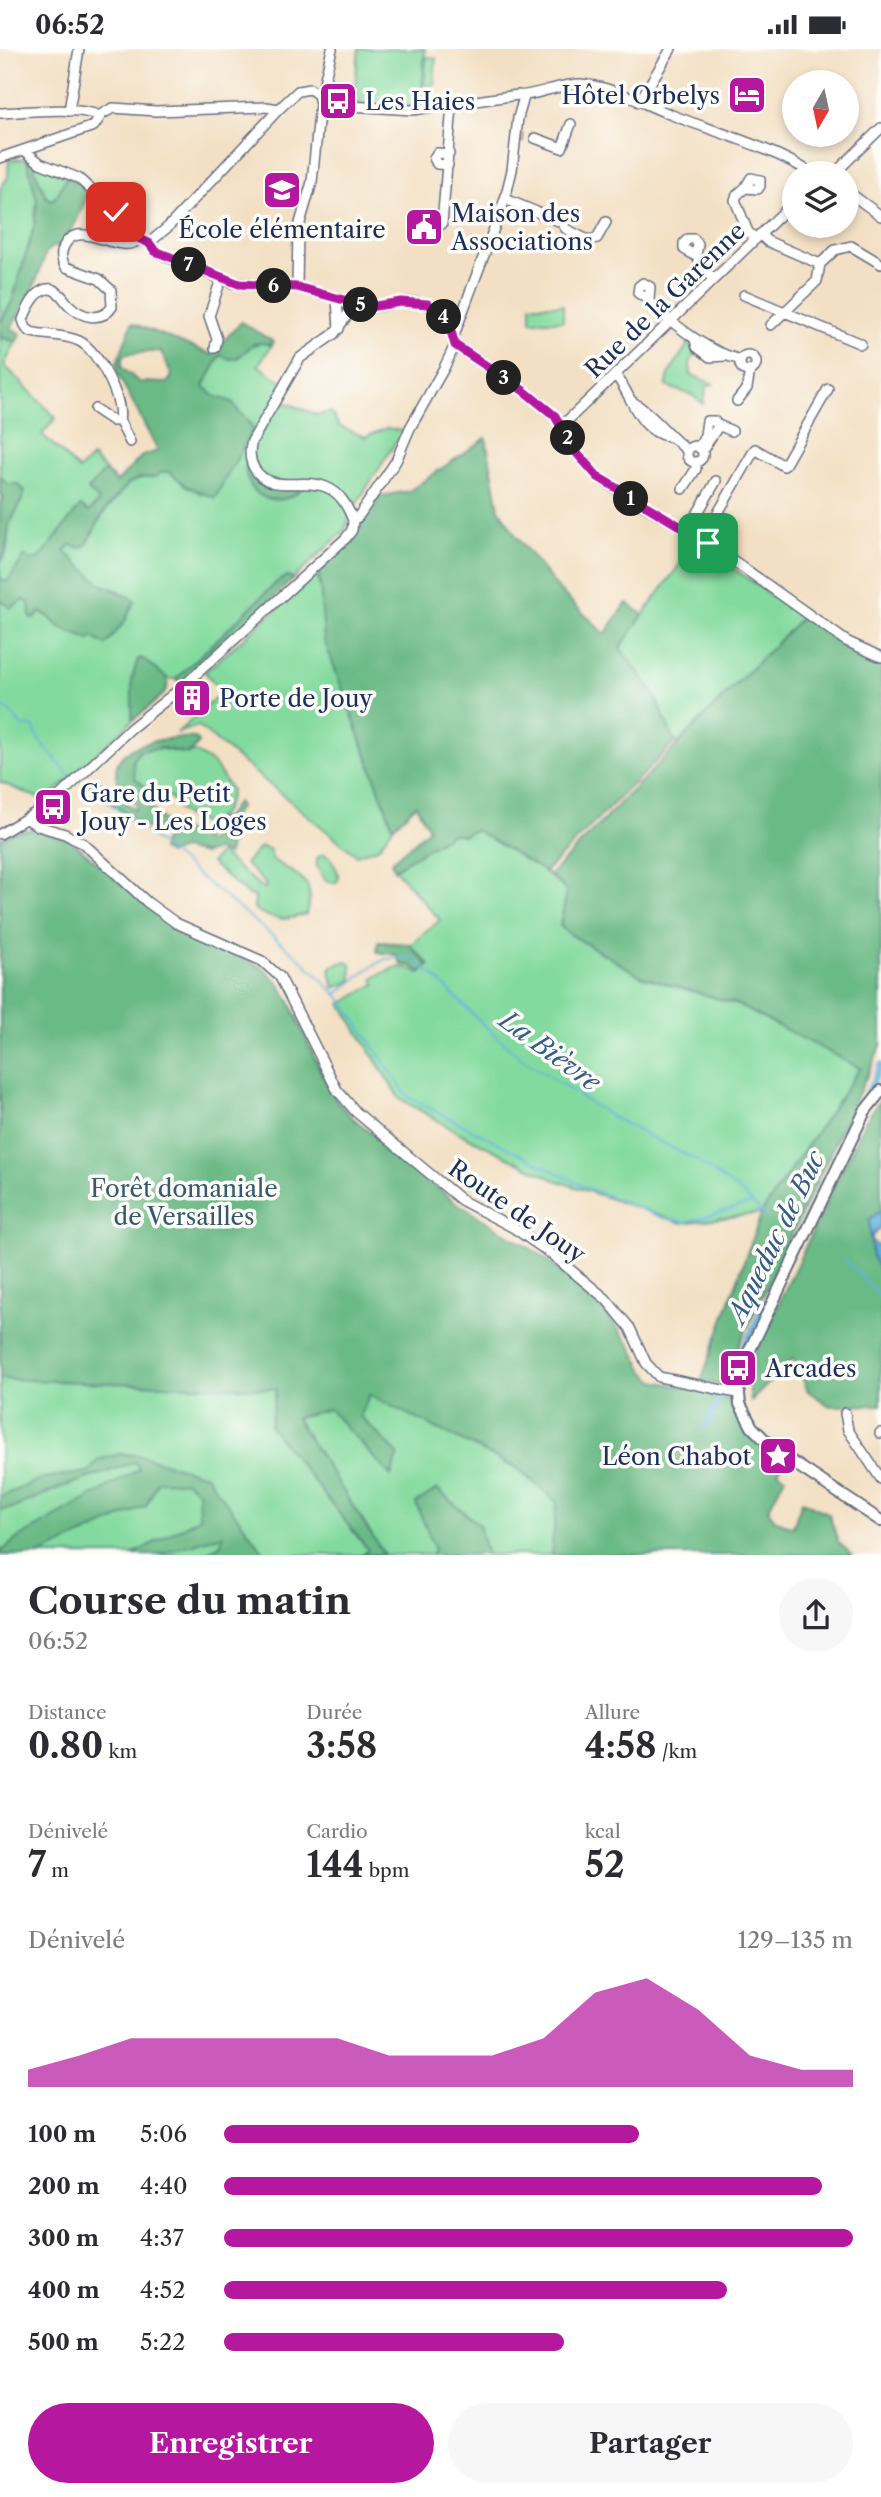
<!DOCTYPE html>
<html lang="fr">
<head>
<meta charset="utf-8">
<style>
	body { margin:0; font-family:"Libre Caslon Text",serif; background:#f7f7f7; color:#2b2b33; height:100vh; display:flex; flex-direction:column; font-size:26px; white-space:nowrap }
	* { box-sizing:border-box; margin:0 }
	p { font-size:23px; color:#7c7c81 }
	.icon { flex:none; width:38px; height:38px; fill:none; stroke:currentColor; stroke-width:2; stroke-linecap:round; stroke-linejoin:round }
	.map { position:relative; height:1506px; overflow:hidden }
	.panel { display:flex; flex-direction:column; background:#fff; flex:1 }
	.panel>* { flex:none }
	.needle { width:46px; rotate:189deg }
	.buttons { position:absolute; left:782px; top:21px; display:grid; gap:14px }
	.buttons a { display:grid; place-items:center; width:77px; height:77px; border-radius:50%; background:#fff; box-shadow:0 4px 10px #0003; font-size:35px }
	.pin { position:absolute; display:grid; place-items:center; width:60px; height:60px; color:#fff; margin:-30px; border-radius:14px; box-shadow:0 4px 10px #0006 }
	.km { position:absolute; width:35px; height:35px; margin:-18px; border-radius:50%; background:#222; color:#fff; font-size:19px; line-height:35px; text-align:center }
	.round { display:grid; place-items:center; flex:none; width:74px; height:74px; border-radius:37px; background:#f7f7f7 }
	.headline { display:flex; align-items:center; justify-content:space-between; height:119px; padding:0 28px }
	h1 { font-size:38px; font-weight:800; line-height:52px }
	.metrics { display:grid; grid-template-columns:repeat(3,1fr); gap:10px; height:119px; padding:7px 28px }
	.metrics div { display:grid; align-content:center }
	.metrics b { font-size:35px; font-weight:800 }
	.metrics small { font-size:19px; font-weight:400 }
	.metrics p { font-size:19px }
	.chart { height:196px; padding:14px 28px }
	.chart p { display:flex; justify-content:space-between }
	.chart svg { width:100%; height:126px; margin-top:7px; fill:#b5179e; opacity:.7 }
	.button { display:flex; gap:14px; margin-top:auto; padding:14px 28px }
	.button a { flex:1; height:80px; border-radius:42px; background:#b5179e; color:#fff; font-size:28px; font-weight:800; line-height:80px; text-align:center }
	.button a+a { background:#f7f7f7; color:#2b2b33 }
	ul { padding:0 28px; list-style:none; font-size:23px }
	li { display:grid; grid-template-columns:112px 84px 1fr; align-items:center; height:52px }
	li i { height:18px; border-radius:9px; background:#b5179e }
	.status { display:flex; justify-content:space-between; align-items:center; height:49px; padding:0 35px; background:#fff; direction:ltr }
	.status svg { height:19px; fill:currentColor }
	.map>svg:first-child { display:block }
</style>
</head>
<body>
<div class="status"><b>06:52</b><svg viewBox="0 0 49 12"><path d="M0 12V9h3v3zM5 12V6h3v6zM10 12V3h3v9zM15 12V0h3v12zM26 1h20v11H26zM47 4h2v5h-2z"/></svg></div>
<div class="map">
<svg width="881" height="1507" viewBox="0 0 881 1507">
	<rect width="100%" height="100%" fill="#fdfcf7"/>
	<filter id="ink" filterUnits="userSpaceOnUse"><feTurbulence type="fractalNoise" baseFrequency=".0143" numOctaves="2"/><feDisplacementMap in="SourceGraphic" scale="14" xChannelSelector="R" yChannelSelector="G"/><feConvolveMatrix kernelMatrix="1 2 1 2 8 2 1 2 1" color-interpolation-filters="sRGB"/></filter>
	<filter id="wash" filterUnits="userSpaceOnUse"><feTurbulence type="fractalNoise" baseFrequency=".00686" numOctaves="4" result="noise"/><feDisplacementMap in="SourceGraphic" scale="28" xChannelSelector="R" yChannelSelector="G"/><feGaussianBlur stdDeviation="1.57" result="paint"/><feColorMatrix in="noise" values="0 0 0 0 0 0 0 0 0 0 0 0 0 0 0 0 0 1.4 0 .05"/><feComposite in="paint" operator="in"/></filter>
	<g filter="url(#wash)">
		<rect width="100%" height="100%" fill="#f3e0c4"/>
		<path fill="#83da9e" stroke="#4f847e" stroke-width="2" d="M359 0H425L421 56 401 58 353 53Z
			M426 8 436 9 434 36H424Z
			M23 110 27 111 37 151 34 178 12 253 0 274V140L8 128 9 111Z
			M36 115 67 127 58 145 52 151 47 149 34 120Z
			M531 256H563V272H531Z
			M0 288 16 293 4 316 56 369 42 385 79 421 92 408 106 422 88 441 100 452 89 463 81 457 40 509 31 511 25 507 7 534 0 529V514L7 502 9 476 7 435 2 429 0 431Z
			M690 292 697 300 690 314 691 326 713 335 707 337 703 355 692 346 666 337 670 323Z
			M262 293 272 296 258 316 282 333 280 351 317 366 331 363 339 377 365 388 387 379 403 382 355 457 344 482 293 530 288 527 278 533 176 630H168L142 610 132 630V672L45 752 0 733V550L10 559 23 551 29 553 35 569 40 563C55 568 52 575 62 580 71 585 81 586 89 591L92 588 106 596 120 542 101 536 64 502 97 473 129 434 140 429 154 428 162 423H170L186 437 203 445 234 412 253 380C247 369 238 364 232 353L214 347 203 338 220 306 238 309 250 297Z
			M696 493 802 568 677 695 620 598Z
			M319 522 318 532 357 679 393 778 378 799 356 806 198 677 177 684 222 643 205 623Z
			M150 699C166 698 180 707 195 703L214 715 231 741C227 770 206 785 181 763 177 760 176 754 172 750 157 734 131 750 133 712L139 702Z
			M476 781 545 823 567 842 560 877 570 885 641 927 736 955 861 1019 762 1164 682 1174 555 1131 459 1084 399 1049 341 955 375 935 373 929C393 920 400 912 420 925L430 916 410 896 440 871 394 820 453 784 463 786Z
			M260 798 269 800 273 811 299 827 308 837 310 850 306 865C285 872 273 872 254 860L255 847H249L211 814 220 804 260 837 265 839 266 835 245 815Z
			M323 805C332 808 339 822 338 831L335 834 326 832 317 818V809Z
			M346 912 351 915 352 932 334 939 330 921 332 917Z
			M0 1303 330 1326 516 1419 558 1453 552 1506H0Z"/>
		<path fill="#6aba85" stroke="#427472" stroke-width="2" fill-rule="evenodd" d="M27 111 36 115 34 120 47 149 52 151 58 145 67 127 89 142C79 165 72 194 47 201L34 238 11 279 21 285 16 293 0 288V274L12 253 34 178 37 151Z
			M241 273 274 293 272 296C248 289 251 302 236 309 231 312 225 308 220 306L204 337 214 347 232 353C238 364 247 369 253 380L215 449 186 437 170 423H162L155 428 140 429 129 434 104 462 87 495 79 499 71 496 64 502 101 535 135 551 125 572 106 596 92 588 90 591C81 586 71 585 63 580 53 575 53 568 40 563L35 569H30L29 554 24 551 10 559 0 550V529L7 533 25 507 31 511 40 509 80 457 89 463 99 452 88 441 105 422 117 433 142 407 158 402 117 323V314L132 274 213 306C218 294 232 285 241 273ZM161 302 172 327 167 334 139 333 122 319V309L126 305Z
			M486 389 499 460 516 487 560 542 605 585 627 554 643 566 620 599 653 643 675 693 545 823 476 781 463 786 453 784 394 820 391 813 429 780 416 756 393 778 324 590 319 522 352 493 376 448 409 442Z
			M249 412 259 428 302 437 301 440C277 463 243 447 246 414Z
			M2 428 7 435H18L25 442C22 454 16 463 10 474 4 488 9 498 0 514V454L3 449 0 443V431Z
			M288 527 293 530 181 636 176 630 278 532Z
			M802 568 846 599 881 614V997L720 1336 701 1332 762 1163 860 1019 736 955 641 927 570 885 560 877 567 842 550 826Z
			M142 609 168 630 167 639 164 645 132 672V630L138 610Z
			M194 689 197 690 199 694 189 705 162 699 139 702 133 712 135 729 149 741 152 748 148 755C154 763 169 779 180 781 191 784 197 782 206 792H209L215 786 217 772 227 767 237 753 240 757 230 772 239 785 230 794 228 806 217 801 204 805 182 800 169 805 161 801 163 793 172 784 164 778 146 779 87 736 93 729 101 733 135 761 137 756C130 749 119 740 117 730 108 693 170 688 194 689Z
			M34 780 71 791 158 867 263 919 277 932 290 953 322 1025 338 1054 355 1071 455 1153 541 1206 600 1257 630 1295 644 1322 655 1332 721 1346C736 1354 739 1371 749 1383 759 1395 770 1405 783 1415L778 1422 785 1428 768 1461 776 1472 793 1478 802 1452 829 1465 838 1493 852 1506H551L557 1453 516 1418 369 1346 360 1367 398 1405 391 1427 329 1360 296 1369 384 1505 361 1506 368 1501 270 1377 276 1340 0 1330V790L12 783Z
			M378 893 409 895 428 916 420 923 412 917 401 915 397 906 377 903Z
			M881 1050V1161L869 1171 872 1206 881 1224V1356L830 1357 808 1342 794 1309 751 1352 749 1336 750 1314 865 1073Z
			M120 1405 137 1406 206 1426 266 1506H203L221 1495 223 1486 157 1506H132L199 1469 198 1442 186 1433 158 1432 146 1457 39 1506H0V1504L15 1491 139 1420 136 1413 59 1439 16 1458 0 1462V1448L44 1429 89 1423 98 1411Z
			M437 1440 479 1476 487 1506H432L434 1499 416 1454Z"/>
		<path fill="#62b0dc" stroke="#3e709d" stroke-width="2" d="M881 1161V1178L872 1187V1192L881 1200V1224L872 1206 869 1171Z"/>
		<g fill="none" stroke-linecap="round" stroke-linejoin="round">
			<path stroke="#62b0dc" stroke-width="2" d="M0 656 9 662 23 678 33 677 38 690 70 727
				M100 746 301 910 342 951 408 1048 583 1137 663 1169 686 1173 753 1154
				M337 945 371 918 386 910 410 908 433 926 486 978 521 1009 610 1067 696 1111 741 1143 766 1168
				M844 1209 881 1249"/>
			<path stroke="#62b0dc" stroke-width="6" d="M706 1377 881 1016"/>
		</g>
	</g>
	<g filter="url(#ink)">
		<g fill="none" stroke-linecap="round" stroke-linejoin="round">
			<path stroke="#c8bdb0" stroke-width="9" stroke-dasharray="9 4.5" stroke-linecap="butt" d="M516 87 535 89"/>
			<defs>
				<path id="minor" d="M318 46 323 38 332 0
					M639 53 671 0
					M320 55 412 61 518 46C528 49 563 34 580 35 612 37 643 55 672 66 715 83 774 99 811 124
					M69 62 79 0
					M0 64C23 63 80 57 99 67
					M535 89 562 99 571 75
					M24 101 40 114 78 129 116 163 140 190 149 194 155 202 167 208 232 234 297 238 369 258C381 258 390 255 402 253 434 250 448 266 455 296
					M0 109 94 77 102 65 113 59 156 62 266 58 279 60 298 42 310 40 318 46 320 55 312 133 298 181 297 238
					M448 116 437 115 434 109 437 104 449 105
					M815 124H833
					M835 124 881 79
					M745 139 758 140 760 137V131L751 129 745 139 737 146 735 151 748 183 756 190
					M847 142 881 167
					M505 150 561 173 566 180 588 191 597 189 606 173
					M442 175 452 57
					M760 185 767 192 820 215 835 201 851 197 881 215
					M149 194 168 178 279 60
					M696 207 698 195 694 190H688L684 194V200L696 207 713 231
					M744 246 861 295
					M337 250 339 280
					M649 251 650 238 643 234 639 237 638 244 649 251 653 257C679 279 708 303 741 311
					M771 276 817 232 820 215
					M453 289 505 150 512 121 518 69 524 48
					M695 291 697 298 710 308 726 307
					M455 296 524 342 555 367 574 401 598 428 628 448 703 490 846 592 881 608
					M215 299 217 290 209 267 221 230
					M740 314a8 8 0 1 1 16 0a8 8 0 1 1-16 0Z
					M615 325C634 349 636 380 669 388
					M737 352 747 339 750 321
					M633 353C654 366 668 387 688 402
					M95 360 113 372 119 371 130 393
					M119 371C124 351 98 301 79 292 64 285 47 287 31 283L26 279 23 271C27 259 41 230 57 243 62 246 65 252 69 256 81 268 101 274 112 258L111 241 99 230 66 218C61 211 60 205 64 197 79 167 120 209 140 190
					M561 375 568 371 794 153
					M718 376 732 382
					M687 405a8 8 0 1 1 16 0a8 8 0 1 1-16 0Z
					M699 399 705 386 707 372H714L718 376 717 379 702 402
					M683 440 696 420V413
					M353 471C347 457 341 444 326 438 303 428 270 446 254 419 249 410 249 402 252 392L300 309 334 285 352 259 361 256
					M688 481 716 432
					M703 490 755 400 784 417 828 340
					M27 770 38 777 65 785 84 795 147 853 176 874 262 912 280 928 337 1041 356 1063 461 1151 514 1179 550 1204 606 1250 630 1279 646 1314 659 1328 737 1344
					M0 785 53 753 130 680 181 639 346 489 352 481 353 471 358 468 396 412 410 379 444 319 455 296
					M845 1364 848 1381 881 1430
					M880 1384H881"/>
				<path id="major" d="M881 1042 865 1062 756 1288 744 1313 738 1335 740 1355 752 1378 776 1402 881 1472"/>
			</defs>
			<use href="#minor" stroke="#676d82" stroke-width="12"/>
			<use href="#major" stroke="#676d82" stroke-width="14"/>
			<use href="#minor" stroke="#fff" stroke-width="9"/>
			<use href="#major" stroke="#fff" stroke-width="10"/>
		</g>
	</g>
	<g fill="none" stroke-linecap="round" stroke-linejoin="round" filter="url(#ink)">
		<defs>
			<path id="route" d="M116 163 140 190 149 194 155 202 239 235 297 238 369 258 401 253 428 255 444 267 450 279 455 296 524 342 555 367 574 401 598 428 708 494"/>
		</defs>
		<use href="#route" stroke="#fff" stroke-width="14"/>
		<use href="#route" stroke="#b5179e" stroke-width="9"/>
	</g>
	<defs>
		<symbol id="hotel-square" viewBox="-11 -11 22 22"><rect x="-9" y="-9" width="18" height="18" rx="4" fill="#b5179e" stroke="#fdfcf7"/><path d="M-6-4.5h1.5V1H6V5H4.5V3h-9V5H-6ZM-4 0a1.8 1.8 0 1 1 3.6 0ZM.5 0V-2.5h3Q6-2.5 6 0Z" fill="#fff"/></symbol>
		<symbol id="bus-square" viewBox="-11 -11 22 22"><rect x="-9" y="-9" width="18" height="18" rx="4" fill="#b5179e" stroke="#fdfcf7"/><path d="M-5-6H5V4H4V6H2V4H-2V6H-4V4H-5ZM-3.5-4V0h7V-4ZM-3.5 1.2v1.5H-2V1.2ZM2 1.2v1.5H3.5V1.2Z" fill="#fff"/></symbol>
		<symbol id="school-square" viewBox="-11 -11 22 22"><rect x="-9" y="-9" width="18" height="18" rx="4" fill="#b5179e" stroke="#fdfcf7"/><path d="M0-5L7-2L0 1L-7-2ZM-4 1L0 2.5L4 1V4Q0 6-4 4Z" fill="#fff"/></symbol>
		<symbol id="civic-square" viewBox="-11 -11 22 22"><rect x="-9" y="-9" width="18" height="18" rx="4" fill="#b5179e" stroke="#fdfcf7"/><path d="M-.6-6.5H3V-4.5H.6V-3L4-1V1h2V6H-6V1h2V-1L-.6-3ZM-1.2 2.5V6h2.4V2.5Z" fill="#fff"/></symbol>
		<symbol id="building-square" viewBox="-11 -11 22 22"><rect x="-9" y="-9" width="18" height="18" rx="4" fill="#b5179e" stroke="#fdfcf7"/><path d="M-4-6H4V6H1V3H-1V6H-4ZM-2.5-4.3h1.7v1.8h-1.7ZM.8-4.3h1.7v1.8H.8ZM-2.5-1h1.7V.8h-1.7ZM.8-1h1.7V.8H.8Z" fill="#fff"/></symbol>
		<symbol id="sight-square" viewBox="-11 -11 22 22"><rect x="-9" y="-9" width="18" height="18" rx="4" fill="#b5179e" stroke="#fdfcf7"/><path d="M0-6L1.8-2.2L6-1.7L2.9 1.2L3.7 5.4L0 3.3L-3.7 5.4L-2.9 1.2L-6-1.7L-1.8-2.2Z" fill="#fff"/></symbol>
	</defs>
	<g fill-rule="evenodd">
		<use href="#hotel-square" x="725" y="24" width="44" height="44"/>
		<use href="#bus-square" x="316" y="30" width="44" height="44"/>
		<use href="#school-square" x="260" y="119" width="44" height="44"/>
		<use href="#civic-square" x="402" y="156" width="44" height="44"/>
		<use href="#building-square" x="170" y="627" width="44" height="44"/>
		<use href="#bus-square" x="31" y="736" width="44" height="44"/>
		<use href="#bus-square" x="716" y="1297" width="44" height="44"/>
		<use href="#sight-square" x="756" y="1385" width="44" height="44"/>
	</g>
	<g text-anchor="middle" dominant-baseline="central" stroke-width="7" stroke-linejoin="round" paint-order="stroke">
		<g font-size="24" fill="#1b2f5e" stroke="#fdfcf7" text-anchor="start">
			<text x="720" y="46" text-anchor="end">Hôtel Orbelys</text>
			<text x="365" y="52">Les Haies</text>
			<text x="451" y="164">Maison des<tspan x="451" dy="28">Associations</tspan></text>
			<text x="282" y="180" text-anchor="middle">École élémentaire</text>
			<text x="219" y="649">Porte de Jouy</text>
			<text x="80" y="744">Gare du Petit<tspan x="80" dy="28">Jouy - Les Loges</tspan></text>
			<text x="765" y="1319">Arcades</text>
			<text x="751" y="1407" text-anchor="end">Léon Chabot</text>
		</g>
		<g font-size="24" fill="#1b2f5e" stroke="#fdfcf7">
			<text transform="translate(665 251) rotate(-44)">Rue de la Garenne</text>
			<text transform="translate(517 1162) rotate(35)">Route de Jouy</text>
		</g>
		<g font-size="24" fill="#355a6e" stroke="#fdfcf7">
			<text x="184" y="1139">Forêt domaniale<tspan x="184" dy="28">de Versailles</tspan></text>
		</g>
		<g font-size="26" font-style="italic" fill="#345c8a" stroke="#fdfcf7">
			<text transform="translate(550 1002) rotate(36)">La Bièvre</text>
			<text transform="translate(776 1188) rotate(-64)">Aqueduc de Buc</text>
		</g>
	</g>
</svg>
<div class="buttons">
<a><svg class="needle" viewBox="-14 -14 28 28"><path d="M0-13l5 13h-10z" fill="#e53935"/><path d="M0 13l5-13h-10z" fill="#7c7c81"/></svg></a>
<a><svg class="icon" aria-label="layers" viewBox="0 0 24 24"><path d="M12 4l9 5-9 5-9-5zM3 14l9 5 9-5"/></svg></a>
</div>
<div class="pin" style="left:708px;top:494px;background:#1e9e55"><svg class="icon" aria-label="arrive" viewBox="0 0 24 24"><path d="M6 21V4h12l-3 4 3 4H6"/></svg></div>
<div class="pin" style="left:116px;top:163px;background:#d93025"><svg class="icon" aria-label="check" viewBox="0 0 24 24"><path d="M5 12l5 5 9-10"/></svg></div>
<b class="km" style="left:631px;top:450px">1</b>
<b class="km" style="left:568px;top:389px">2</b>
<b class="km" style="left:504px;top:329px">3</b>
<b class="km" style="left:444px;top:268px">4</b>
<b class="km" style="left:361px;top:256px">5</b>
<b class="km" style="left:274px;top:237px">6</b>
<b class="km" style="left:189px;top:216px">7</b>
</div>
<section class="panel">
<div class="headline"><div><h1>Course du matin</h1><p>06:52</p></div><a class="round"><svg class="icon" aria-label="share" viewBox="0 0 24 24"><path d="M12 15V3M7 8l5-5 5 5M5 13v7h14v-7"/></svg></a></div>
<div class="metrics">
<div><p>Distance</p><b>0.80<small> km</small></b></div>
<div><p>Durée</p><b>3:58</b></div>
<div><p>Allure</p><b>4:58<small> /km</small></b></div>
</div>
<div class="metrics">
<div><p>Dénivelé</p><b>7<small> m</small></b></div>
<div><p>Cardio</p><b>144<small> bpm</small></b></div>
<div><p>kcal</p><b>52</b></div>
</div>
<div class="chart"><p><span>Dénivelé</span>129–135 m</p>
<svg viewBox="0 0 160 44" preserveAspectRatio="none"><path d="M0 44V38L10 33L20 27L30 27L40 27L50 27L60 27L70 33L80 33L90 33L100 27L110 11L120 6L130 17L140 33L150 38L160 38V44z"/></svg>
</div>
<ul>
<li><b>100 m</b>5:06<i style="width:66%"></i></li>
<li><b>200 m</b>4:40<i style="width:95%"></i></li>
<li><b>300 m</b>4:37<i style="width:100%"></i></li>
<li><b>400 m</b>4:52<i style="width:80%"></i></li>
<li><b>500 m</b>5:22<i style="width:54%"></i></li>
</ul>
<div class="button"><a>Enregistrer</a><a>Partager</a></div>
</section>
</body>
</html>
